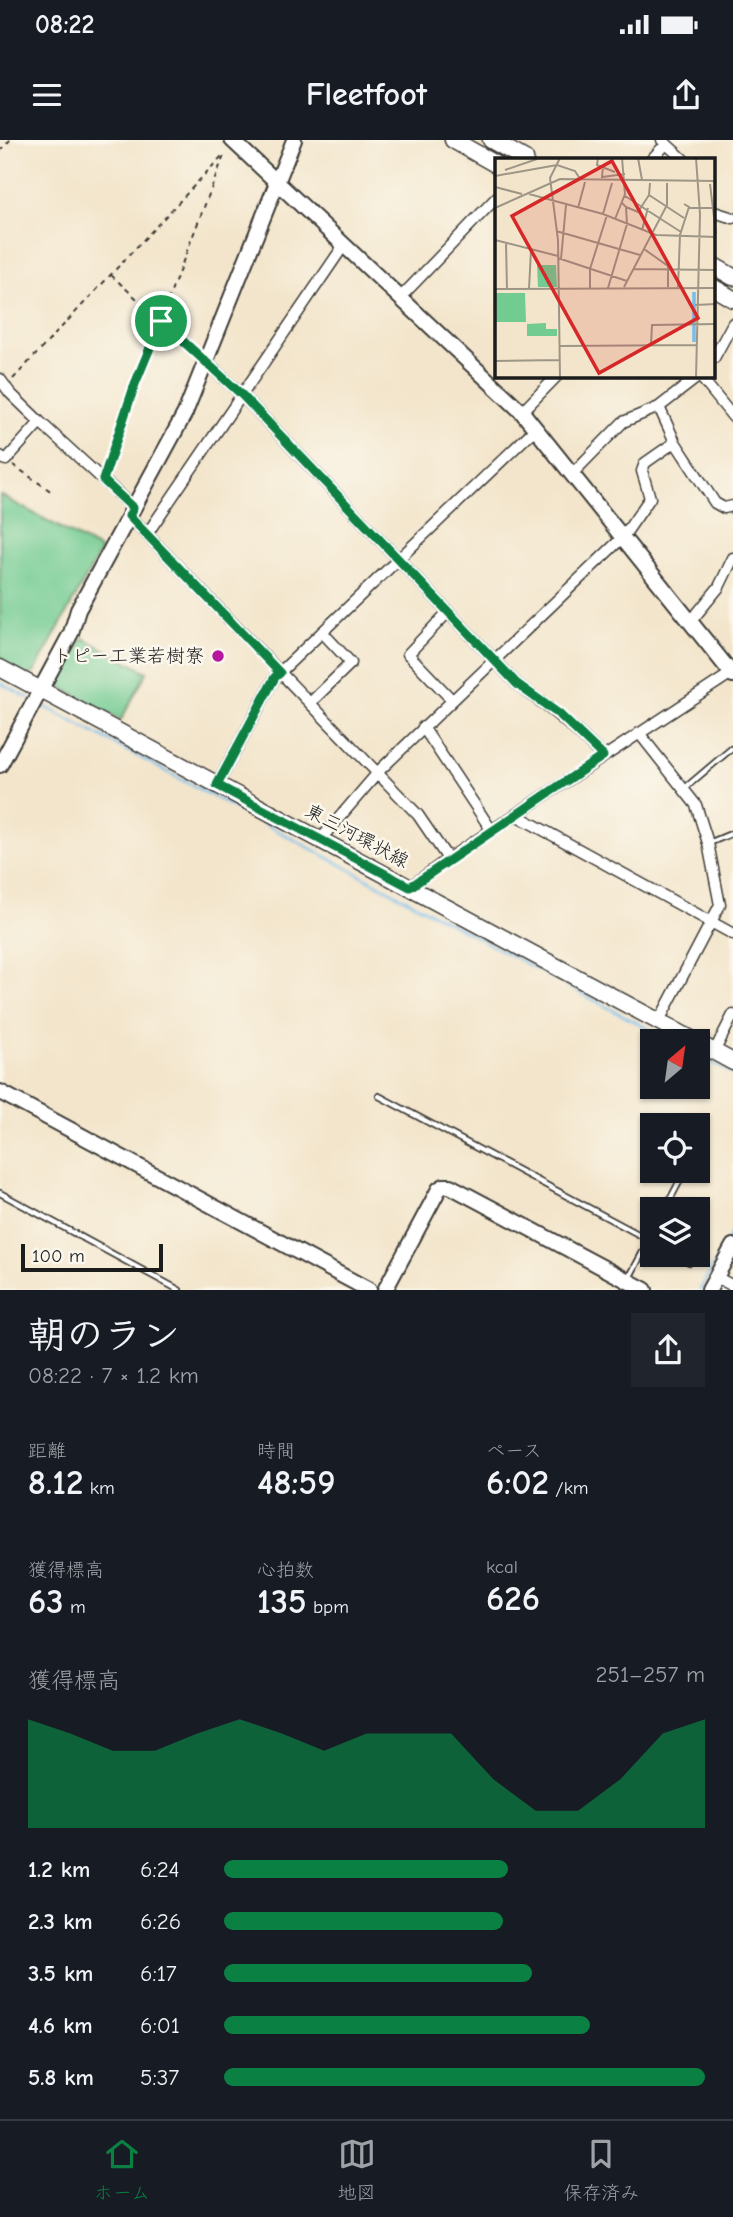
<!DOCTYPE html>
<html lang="ja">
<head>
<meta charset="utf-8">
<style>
	body { margin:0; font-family:"Comic Neue","Klee One",sans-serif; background:#20242c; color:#f1f3f6; height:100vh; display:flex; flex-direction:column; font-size:26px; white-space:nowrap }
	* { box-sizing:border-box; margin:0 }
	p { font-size:23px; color:#9ea1a6 }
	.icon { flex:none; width:38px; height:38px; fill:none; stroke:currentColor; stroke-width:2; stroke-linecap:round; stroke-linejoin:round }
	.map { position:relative; height:1150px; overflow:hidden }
	.sheet { display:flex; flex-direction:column; background:#171b24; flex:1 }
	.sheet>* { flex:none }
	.needle { width:46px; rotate:29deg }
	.tools { position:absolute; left:640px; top:889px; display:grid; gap:14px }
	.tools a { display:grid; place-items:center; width:70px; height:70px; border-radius:0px; background:#171b24; box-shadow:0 2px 5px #0004; font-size:35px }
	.scale { position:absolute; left:21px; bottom:18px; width:142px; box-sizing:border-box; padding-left:7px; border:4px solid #1c1c1c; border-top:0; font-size:19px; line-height:24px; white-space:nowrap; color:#1c1c1c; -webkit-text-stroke:5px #fbf7ec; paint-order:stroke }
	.pin { position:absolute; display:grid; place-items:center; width:60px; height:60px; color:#fff; margin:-30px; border:4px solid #fff; border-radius:50%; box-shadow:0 2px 7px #0007 }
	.round { display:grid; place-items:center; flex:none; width:74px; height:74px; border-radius:0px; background:#20242c }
	.head { display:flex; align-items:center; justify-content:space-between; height:119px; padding:0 28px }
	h1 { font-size:38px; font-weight:700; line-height:52px }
	.stats { display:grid; grid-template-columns:repeat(3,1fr); gap:10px; height:119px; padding:7px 28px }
	.stats div { display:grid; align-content:center }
	.stats b { font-size:35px; font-weight:700 }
	.stats small { font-size:19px; font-weight:400 }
	.stats p { font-size:19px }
	.chart { height:196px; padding:14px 28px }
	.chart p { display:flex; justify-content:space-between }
	.chart svg { width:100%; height:126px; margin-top:7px; fill:#0b8043; opacity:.7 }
	ul { padding:0 28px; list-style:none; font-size:23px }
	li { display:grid; grid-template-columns:112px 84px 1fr; align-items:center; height:52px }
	li i { height:18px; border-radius:9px; background:#0b8043 }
	.status { display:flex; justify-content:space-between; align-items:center; height:49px; padding:0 35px; background:#171b24; direction:ltr }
	.status svg { height:19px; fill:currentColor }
	header { display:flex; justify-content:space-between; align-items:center; height:91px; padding:0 28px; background:#171b24; font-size:32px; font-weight:700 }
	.dock { display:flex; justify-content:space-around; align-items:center; height:98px; border-top:2px solid #363941; background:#171b24; font-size:19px; color:#9ea1a6 }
	.dock a { display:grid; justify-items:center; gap:4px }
	.dock .on { color:#0b8043 }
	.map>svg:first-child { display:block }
</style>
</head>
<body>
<div class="status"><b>08:22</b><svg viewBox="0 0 49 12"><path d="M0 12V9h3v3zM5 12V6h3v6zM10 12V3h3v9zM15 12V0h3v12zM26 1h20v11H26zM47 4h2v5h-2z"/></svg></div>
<header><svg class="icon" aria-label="menu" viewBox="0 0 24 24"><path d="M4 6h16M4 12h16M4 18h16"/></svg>Fleetfoot<svg class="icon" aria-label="share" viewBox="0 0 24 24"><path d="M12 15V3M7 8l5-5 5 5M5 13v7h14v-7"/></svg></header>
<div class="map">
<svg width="733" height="1150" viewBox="0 0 733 1150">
	<rect width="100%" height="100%" fill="#fbf7ec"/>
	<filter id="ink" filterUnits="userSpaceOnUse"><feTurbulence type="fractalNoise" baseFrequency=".0143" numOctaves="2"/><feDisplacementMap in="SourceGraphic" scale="14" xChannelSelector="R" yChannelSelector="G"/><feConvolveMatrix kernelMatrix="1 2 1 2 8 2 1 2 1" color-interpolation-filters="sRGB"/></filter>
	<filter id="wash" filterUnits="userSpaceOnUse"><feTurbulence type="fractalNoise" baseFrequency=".00686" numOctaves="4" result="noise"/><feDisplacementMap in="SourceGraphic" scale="28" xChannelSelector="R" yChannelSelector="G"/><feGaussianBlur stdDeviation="1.57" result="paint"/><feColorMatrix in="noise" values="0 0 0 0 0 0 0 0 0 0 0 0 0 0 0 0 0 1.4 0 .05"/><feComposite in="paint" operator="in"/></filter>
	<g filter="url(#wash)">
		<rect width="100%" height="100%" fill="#f3e5cb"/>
		<path fill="#72cb91" stroke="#477456" stroke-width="2" d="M0 355 101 410 34 533 27 536 0 521Z
			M83 498 147 532 121 580 56 545Z"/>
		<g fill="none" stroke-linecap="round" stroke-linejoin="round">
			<path stroke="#76bded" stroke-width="2.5" d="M0 543 29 558
				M38 563 671 901
				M698 916 733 934
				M700 1150 733 1089"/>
		</g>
	</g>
	<g filter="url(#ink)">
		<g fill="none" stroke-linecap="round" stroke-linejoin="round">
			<defs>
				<path id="lane" d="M685 648 731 609
					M709 703 733 693
					M379 956 653 1102
					M0 1053 179 1150
					M665 1069 685 1031
					M676 1115 689 1122
					M628 1140 653 1093"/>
				<path id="street" d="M662 0 683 19
					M652 19 666 4
					M714 72 733 78
					M399 159 497 57
					M714 218 733 183
					M206 222 242 255 517 544C548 567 576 588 602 616
					M700 236 733 277
					M0 239 10 253 40 282 133 367
					M522 272 557 236
					M675 302 715 363 724 368 733 366
					M0 316 6 320 40 282
					M573 333 623 282 659 267 699 236
					M129 376 418 675 448 719
					M147 394 344 105
					M448 472 408 514 452 560
					M691 481 719 447 733 418
					M310 563 351 523 322 492
					M423 587 492 691
					M639 593 696 665 708 703 720 765 659 881
					M217 645 275 537 536 288
					M516 675 733 794
					M320 700 381 629 623 397 650 358 642 331 645 323 675 302 659 267
					M410 747 448 719 733 532
					M714 912 733 875
					M716 1137 733 1146"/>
				<path id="secondary" d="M232 0 522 272 733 535
					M0 625 71 493 78 470 185 273 294 0
					M0 952 369 1150
					M385 1150 439 1049 444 1046H450L645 1150
					M709 1150 733 1106"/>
				<path id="primary" d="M453 0 497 25
					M491 0 525 19
					M714 126 733 137
					M714 148 733 159
					M0 528 695 901
					M698 903 733 922"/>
			</defs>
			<use href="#lane" stroke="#3c3a36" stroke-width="8"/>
			<use href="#street" stroke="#3c3a36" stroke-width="13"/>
			<use href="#secondary" stroke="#3c3a36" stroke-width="18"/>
			<use href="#primary" stroke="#3c3a36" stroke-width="19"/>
			<path stroke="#3c3a36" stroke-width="2" stroke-dasharray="5 5" stroke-linecap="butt" d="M0 11 10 0
				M111 135 197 214
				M13 239 222 16
				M13 325 52 352
				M106 330 135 245 225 13"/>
			<use href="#lane" stroke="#fff" stroke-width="4.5"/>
			<use href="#street" stroke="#fff" stroke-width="10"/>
			<use href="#secondary" stroke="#fff" stroke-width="14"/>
			<use href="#primary" stroke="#fff" stroke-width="16"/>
		</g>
	</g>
	<g fill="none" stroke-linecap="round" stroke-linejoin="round" filter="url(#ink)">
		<defs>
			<path id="route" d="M161 181 242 255 517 544 560 575 603 616 410 747 217 645 275 537 280 533 129 376 133 368 103 340 135 244Z"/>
		</defs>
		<use href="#route" stroke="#fff" stroke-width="14"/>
		<use href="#route" stroke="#0b8043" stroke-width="9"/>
	</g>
	<circle fill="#b5179e" stroke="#fbf7ec" stroke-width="2.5" cx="218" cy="516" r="7"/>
	<g text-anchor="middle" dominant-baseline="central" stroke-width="5" stroke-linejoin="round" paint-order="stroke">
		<g font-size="19" fill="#1c1c1c" stroke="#fbf7ec" text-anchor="end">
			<text x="204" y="516">トピー工業若樹寮</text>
		</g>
		<g font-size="19" fill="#1c1c1c" stroke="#fbf7ec">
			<text transform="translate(357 696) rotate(28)">東三河環状線</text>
		</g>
	</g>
	<g transform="translate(495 18)">
		<rect width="220" height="220" fill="#f3e5cb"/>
		<path d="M42 107H61L62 129H43ZM0 135H30L31 164H0ZM51 165V171H62V178H32V166Z" fill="#72cb91"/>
		<path fill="none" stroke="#76bded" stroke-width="3.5" d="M199 134V184"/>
		<path fill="none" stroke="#9d9585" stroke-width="2" d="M103 0 102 7 120 14M143 0 147 22M108 9 107 19 130 16M10 12 42 1M0 18 62 7 80 13 85 21M215 26 221 76M0 29 27 36M34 36 108 56 161 77 221 79M154 37 189 60M130 38 186 74M131 49 143 54 154 37 155 25M0 50 65 21 221 23M83 50 90 24M194 50H220M108 56 117 25M120 61 130 36 127 0M147 72 153 50M61 73 145 97M0 82 63 98M11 85 12 131M149 91 173 108V129M63 100 132 123M66 101 71 47M138 111 221 112M129 129 172 47V25M183 129 185 77 194 49 189 46M95 130V111L112 57M113 130 132 66 131 49 127 45M0 131 221 130M34 131 36 92M200 147 221 146M156 187 157 167 221 166M65 188 201 187M0 203 65 202M65 220 63 82 55 20 65 0M201 220 205 56 201 0"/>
		<path fill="#d62828" fill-opacity="0.15" stroke="#d62828" stroke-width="3.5" d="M117 3 203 160 104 215 17 58Z"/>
		<rect width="220" height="220" fill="none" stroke="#1c1c1c" stroke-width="3.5"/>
	</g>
</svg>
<div class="tools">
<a><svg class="needle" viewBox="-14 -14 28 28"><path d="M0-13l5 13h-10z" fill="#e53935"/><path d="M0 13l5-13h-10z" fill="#9ea1a6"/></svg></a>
<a><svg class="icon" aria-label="locate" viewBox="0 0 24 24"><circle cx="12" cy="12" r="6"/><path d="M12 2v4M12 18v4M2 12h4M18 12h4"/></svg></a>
<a><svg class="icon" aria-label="layers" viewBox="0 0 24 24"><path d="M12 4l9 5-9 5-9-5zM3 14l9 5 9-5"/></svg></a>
</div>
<div class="scale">100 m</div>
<div class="pin" style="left:161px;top:181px;background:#1e9e55"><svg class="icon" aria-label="arrive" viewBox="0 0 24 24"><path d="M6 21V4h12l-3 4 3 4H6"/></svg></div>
</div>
<section class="sheet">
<div class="head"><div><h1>朝のラン</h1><p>08:22 · 7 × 1.2 km</p></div><a class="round"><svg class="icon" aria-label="share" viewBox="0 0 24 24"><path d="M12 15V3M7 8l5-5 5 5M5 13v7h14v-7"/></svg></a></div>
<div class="stats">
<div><p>距離</p><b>8.12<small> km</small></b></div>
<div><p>時間</p><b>48:59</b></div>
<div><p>ペース</p><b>6:02<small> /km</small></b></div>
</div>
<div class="stats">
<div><p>獲得標高</p><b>63<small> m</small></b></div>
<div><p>心拍数</p><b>135<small> bpm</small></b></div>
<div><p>kcal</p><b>626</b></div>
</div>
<div class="chart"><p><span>獲得標高</span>251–257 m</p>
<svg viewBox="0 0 160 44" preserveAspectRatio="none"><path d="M0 44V6L10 11L20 17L30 17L40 11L50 6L60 11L70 17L80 11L90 11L100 11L110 27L120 38L130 38L140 27L150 11L160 6V44z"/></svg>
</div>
<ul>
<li><b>1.2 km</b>6:24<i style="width:59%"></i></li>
<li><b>2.3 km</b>6:26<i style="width:58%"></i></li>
<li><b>3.5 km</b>6:17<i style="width:64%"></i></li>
<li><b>4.6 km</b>6:01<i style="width:76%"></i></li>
<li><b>5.8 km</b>5:37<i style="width:100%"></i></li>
</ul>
</section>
<nav class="dock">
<a class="on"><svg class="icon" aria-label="home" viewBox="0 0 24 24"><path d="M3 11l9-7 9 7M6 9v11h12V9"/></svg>ホーム</a>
<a><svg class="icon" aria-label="map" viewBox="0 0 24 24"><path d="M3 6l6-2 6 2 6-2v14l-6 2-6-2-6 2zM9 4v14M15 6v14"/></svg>地図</a>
<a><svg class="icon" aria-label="saved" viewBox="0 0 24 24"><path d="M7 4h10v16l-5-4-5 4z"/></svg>保存済み</a>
</nav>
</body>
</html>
